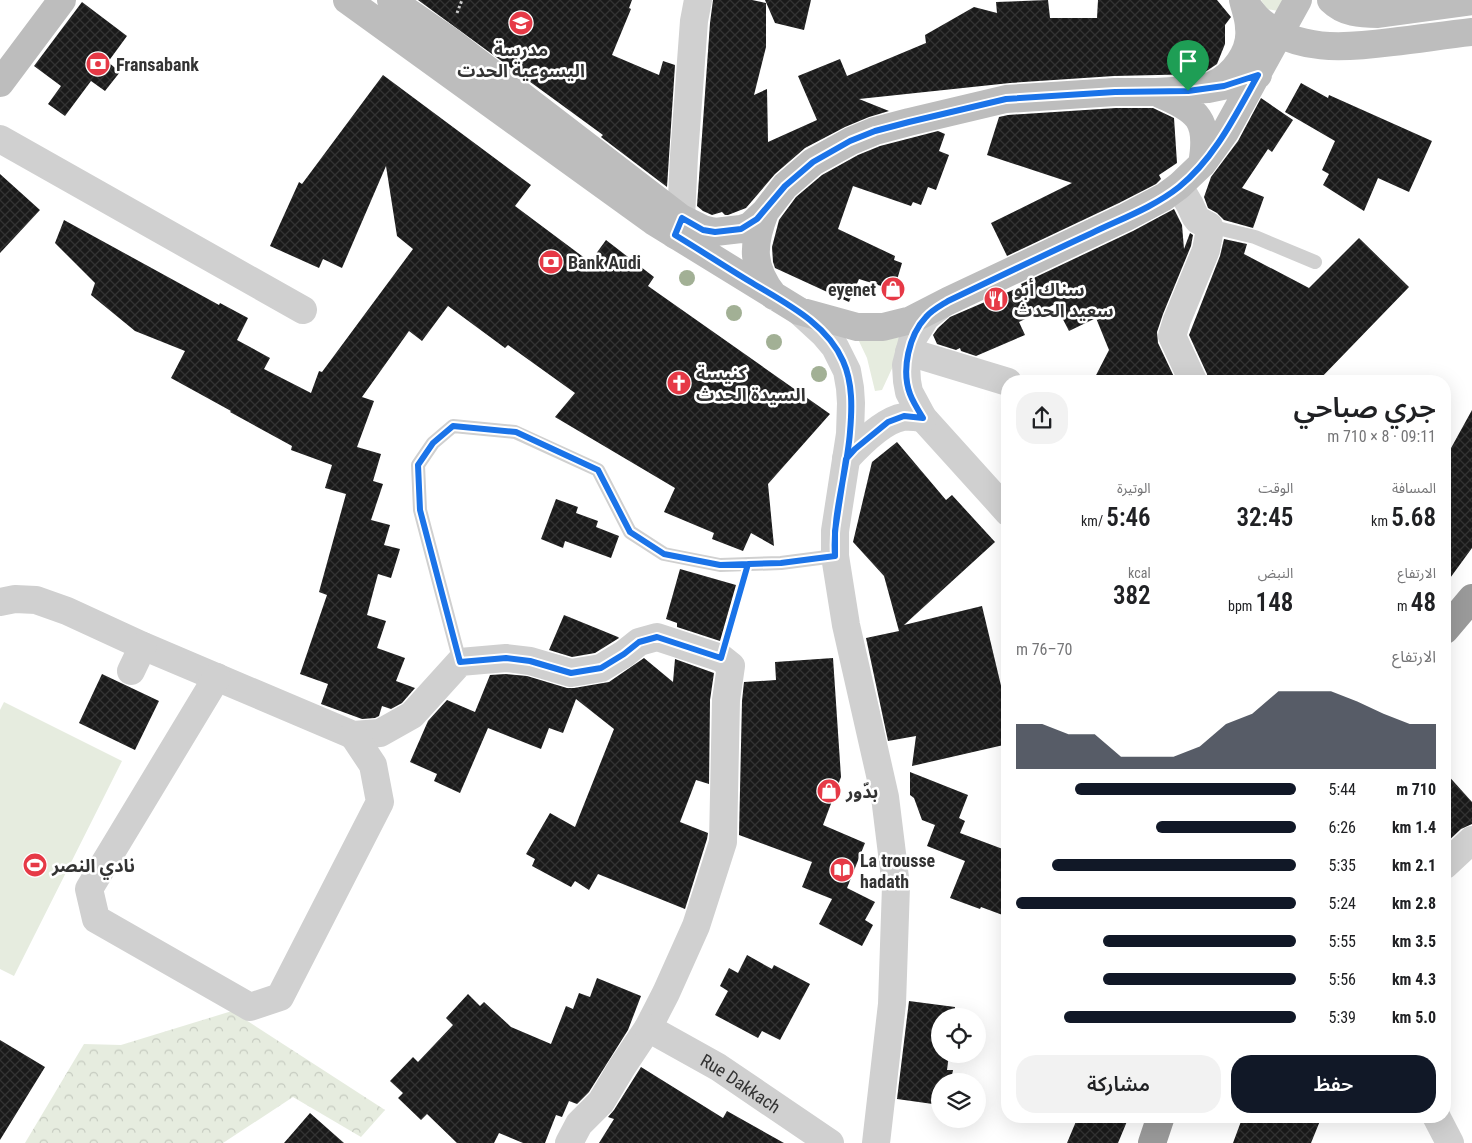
<!DOCTYPE html>
<html lang="ar">
<head>
<meta charset="utf-8">
<style>
	body { margin:0; font-family:"Roboto Condensed","Noto Sans Arabic",sans-serif; background:#f2f2f2; color:#202124; direction:rtl; height:100vh; display:flex; flex-direction:column; font-size:19px; white-space:nowrap }
	* { box-sizing:border-box; margin:0 }
	p { font-size:16px; color:#757577 }
	.icon { flex:none; width:28px; height:28px; fill:none; stroke:currentColor; stroke-width:2; stroke-linecap:round; stroke-linejoin:round }
	.map { position:relative; flex:1; overflow:hidden; direction:ltr }
	.side { position:absolute; left:1001px; top:375px; width:450px; height:748px; display:flex; flex-direction:column; background:#fff; border-radius:20px; box-shadow:0 5px 20px #0002; direction:rtl }
	.side>* { flex:none }
	.tools { position:absolute; left:931px; top:1008px; display:grid; gap:10px }
	.tools a { display:grid; place-items:center; width:55px; height:55px; border-radius:50%; background:#fff; box-shadow:0 5px 20px #0002; font-size:25px }
	.pin { position:absolute; display:grid; place-items:center; width:42px; height:42px; color:#fff; margin:-51px -21px; border-radius:50% 50% 50% 0; rotate:-45deg; box-shadow:0 0 5px #0007 }
	.pin .icon { rotate:45deg }
	.round { display:grid; place-items:center; flex:none; width:52px; height:52px; border-radius:20px; background:#f2f2f2 }
	.summary { display:flex; align-items:center; justify-content:space-between; height:85px; padding:0 15px }
	h1 { font-size:28px; font-weight:600; line-height:38px }
	.stats { display:grid; grid-template-columns:repeat(3,1fr); gap:8px; height:85px; padding:5px 15px }
	.stats div { display:grid; align-content:center }
	.stats b { font-size:25px; font-weight:600 }
	.stats small { font-size:14px; font-weight:400 }
	.stats p { font-size:14px }
	.chart { height:140px; padding:10px 15px }
	.chart p { display:flex; justify-content:space-between }
	.chart svg { width:100%; height:90px; margin-top:5px; fill:#111827; opacity:.7 }
	.action { display:flex; gap:10px; margin-top:auto; padding:10px 15px }
	.action a { flex:1; height:58px; border-radius:20px; background:#111827; color:#fff; font-size:20px; font-weight:600; line-height:58px; text-align:center }
	.action a+a { background:#f2f2f2; color:#202124 }
	ul { padding:0 15px; list-style:none; font-size:16px }
	li { display:grid; grid-template-columns:80px 60px 1fr; align-items:center; height:38px }
	li i { height:12px; border-radius:6px; background:#111827 }
	.map>svg:first-child { display:block }
</style>
</head>
<body>
<div class="map">
<svg width="1472" height="1143" viewBox="0 0 1472 1143">
	<defs>
		<pattern id="forest-crowns" width="20" height="18" patternUnits="userSpaceOnUse" patternTransform="scale(1.25)"><rect width="20" height="18" fill="#e6ecdf"/><path d="M2 6a3 3 0 1 1 6 0M12 15a3 3 0 1 1 6 0" fill="none" stroke="#c6cbc0"/></pattern>
		<pattern id="building-cross-hatch" width="8" height="8" patternUnits="userSpaceOnUse" patternTransform="scale(1.25)"><rect width="8" height="8" fill="#1a1a1a"/><path d="M0 0l8 8M0 8l8-8" fill="none" stroke="#333"/></pattern>
	</defs>
	<rect width="100%" height="100%" fill="#fff"/>
	<path fill="url(#forest-crowns)" d="M232 1011 385 1110 361 1137 293 1097 223 1143H25L84 1044 121 1045Z"/>
	<path fill="#e6ecdf" d="M1261 0H1292L1278 11 1267 9Z
		M908 334 882 390 875 391 867 358 857 337Z
		M4 702 122 761 14 976 0 969V710Z"/>
	<path fill="url(#building-cross-hatch)" d="M418 0H632L629 8 631 9 612 55 659 75 663 61 675 65 667 187 601 137 603 135Z
		M713 0H752L766 3V47L754 95 767 89 768 142 817 120 798 76 840 59 847 76 926 43 925 35 974 7 997 13 996 2 1048 0 1050 18H1097L1098 0H1217L1231 17 1225 25V44L1217 64 1202 74 1114 76 1010 83 859 99 889 111 869 117 845 127 805 148 775 174 746 208 728 215H725L722 212 712 215 703 211 697 206 710 23Z
		M765 0H811L804 30 775 23Z
		M82 2 127 36 108 62 120 72 105 91 91 81 65 116 48 104 61 86 34 66Z
		M383 75 531 185 515 206 590 262 606 240 654 277 648 286 830 414 768 484 774 546 751 533 743 551 712 539 714 533 664 512 675 488 555 417 575 393 508 345 505 348 448 306 422 341 409 331 362 397 374 401 357 447 381 454 373 481 383 484 371 520 390 525 384 545 400 549 391 578 378 574 367 615 386 621 377 648 405 658 396 681 415 688 402 703 391 709 382 706 379 716 375 718 362 719 321 704 328 684 300 674 327 595 319 592 346 494 325 488 332 465 291 450 292 446 230 412 231 411 171 378 185 351 135 331 91 295 95 283 55 243 64 220 219 305 220 303 248 318 237 340 270 358 264 369 311 393 319 371 322 372 413 249 397 236 386 166 342 268 323 259 319 268 270 246 299 182 302 184Z
		M1301 83 1328 98 1329 95 1432 141 1409 192 1378 178 1364 211 1323 185 1329 174 1322 170 1335 141 1285 112Z
		M1261 98 1293 120 1272 152 1268 149 1242 188 1264 197 1253 228 1224 220 1217 213 1208 208 1204 197 1211 177 1238 141Z
		M1116 108H1153L1174 118 1177 163 1159 175 1161 179 1156 184 1119 203 1007 256 991 223 1072 183 987 155 999 117 1008 115Z
		M938 131 945 134 939 151 949 155 936 190 928 187 921 205 913 202 911 206 853 186 838 229 895 256 894 260 902 263 894 290 859 279 849 302 775 268 773 262 772 247 779 220 796 197 822 175 858 155 880 146Z
		M0 174 40 210 0 253Z
		M1174 209 1182 225 1184 249 1190 233 1193 235 1191 246 1163 314 1157 332 1158 343 1176 381H1093L1109 350 1096 318 1069 331 1055 304 1019 322 1025 335 976 356 961 351 960 348 956 350 937 344 933 335 938 328 950 317 1022 286 1021 284 1133 231Z
		M1359 238 1409 287 1318 381H1208L1207 374 1189 335 1220 256 1224 239 1247 244 1244 254 1309 288Z
		M1472 410V548L1445 585V459Z
		M897 442 946 500 952 495 995 542 904 625 982 606 1008 715V744L912 766 916 736 888 741 866 638 899 631 884 576 853 542 872 462Z
		M556 499 578 507 576 513 598 521 596 527 619 536 611 558 565 541 563 548 541 539Z
		M680 569 736 585 720 641 677 627V623L666 619Z
		M564 615 618 637 619 638 595 653 572 657 549 650Z
		M644 658 673 682 675 659 714 673 710 700 709 784 696 780 680 822 708 833 707 839 685 909 598 874 589 890 575 881 571 887 532 866 535 859 526 854 550 813 575 827 614 729 576 699 563 733 549 728 541 749 488 728 460 793 434 781 437 774 410 762 428 721 447 700 475 712 490 675 506 674 527 676 567 688H574L609 682Z
		M833 658 841 777 823 825 865 843 847 888 875 902 865 920 873 925 862 946 819 924 832 899 802 887 812 862 739 835 742 701 744 682 776 680 775 662Z
		M102 674 159 701 135 750 79 723Z
		M910 772 968 795 959 818 965 821 960 833 1008 851V917L981 907 980 909 950 898 965 861 927 846 935 825 922 820 914 798 910 795Z
		M1445 772 1472 802V824L1461 829 1445 844Z
		M747 955 772 969 774 965 810 984 780 1040 762 1031 758 1038 715 1015 728 991 720 986 729 968 738 973Z
		M597 978 641 996 628 1030 589 1092 577 1104 569 1101 562 1117 556 1115 545 1143H523L499 1133 494 1143H457L427 1114 421 1120 398 1098 403 1093 390 1081 413 1057 418 1062 453 1025 446 1018 468 994 480 1006 484 1002 511 1027 551 1044 566 1006 573 1009 579 993 590 997Z
		M909 1001 955 1007 954 1016H940V1054H949L947 1070H953L951 1081H940V1105L897 1099Z
		M0 1040 45 1067 0 1140Z
		M641 1067 723 1118 727 1111 784 1143H599L614 1119 608 1117 614 1110Z
		M310 1113 344 1143H284Z
		M1243 1116H1322L1311 1143H1233Z
		M1077 1119H1128L1118 1143H1067Z"/>
	<g fill="none" stroke-linecap="round" stroke-linejoin="round">
		<path stroke="#cdcdcd" stroke-width="3" stroke-dasharray="2.5 2.5" stroke-linecap="butt" d="M457 13 462 0
			M729 631 742 584"/>
		<path stroke="#d0d0d0" stroke-width="14" d="M1209 226 1255 237 1315 262
			M460 662 420 510 418 465 433 443 453 426 515 432 598 470 630 532 664 554 720 565 781 563 835 556"/>
		<g stroke="#d0d0d0" stroke-width="28">
			<path d="M0 139 303 310"/>
			<path d="M1179 186 1190 205 1195 216 1198 220 1209 226 1210 229 1206 250 1177 320 1172 336 1193 381"/>
			<path d="M675 235 681 218 684 156 694 21 698 0"/>
			<path d="M940 306 926 317 913 338 906 365 907 381 909 392 923 418 1008 512"/>
			<path d="M799 311 824 334 835 347 847 371 850 388 851 403 850 434 835 531V556L846 625 885 797 896 886 892 1004 876 1143"/>
			<path d="M909 352 1008 382"/>
			<path d="M846 459C859 445 884 420 903 417 909 416 916 417 923 418"/>
			<path d="M0 602 15 599 36 600 67 611 143 646 353 735 380 733 412 715 460 662 506 658 530 661 571 673 601 668 624 654 639 642 657 637 721 658 731 666 726 700 723 842 696 926 666 993 648 1028 622 1067 601 1102 579 1124 569 1143"/>
			<path d="M131 671 143 646"/>
			<path d="M217 677 89 889 96 919 250 1007 280 997 380 802 373 765 353 735"/>
			<path d="M1445 865 1472 840"/>
			<path id="s1" d="M648 1028 718 1067 830 1143"/>
			<path d="M1436 1116 1450 1143"/>
		</g>
		<path stroke="#bdbdbd" stroke-width="28" d="M347 0 653 221 799 311 857 327H883L911 320 948 301 1126 217 1164 197 1179 186 1202 164 1225 132 1298 0
			M391 0 450 41 681 218 703 229 715 232 741 229 750 226 765 212 785 186 813 162 851 141 875 131 909 122 1006 99 1115 92H1156L1208 89 1232 84 1258 75
			M1243 0C1247 6 1252 12 1257 18 1294 53 1346 48 1392 42 1419 39 1445 35 1472 32
			M1331 0C1344 13 1361 14 1378 14L1472 1
			M0 83 62 0
			M1212 85C1233 77 1252 51 1249 28 1249 18 1245 9 1243 0
			M1160 94C1198 110 1210 120 1202 164
			M765 212C752 245 751 267 774 296"/>
		<path stroke="#9a9a9a" stroke-width="28" d="M1445 630 1472 598
			M1152 1143 1161 1116"/>
	</g>
	<g fill="#a2b095">
		<circle cx="687" cy="278" r="8"/>
		<circle cx="734" cy="313" r="8"/>
		<circle cx="774" cy="342" r="8"/>
		<circle cx="819" cy="374" r="8"/>
	</g>
	<g fill="none" stroke-linecap="round" stroke-linejoin="round">
		<defs>
			<path id="route" d="M1188 91 1115 92 1006 99 909 122 875 131 850 141 813 162 785 186 757 219 741 229 715 232 703 230 682 218 675 235C700 250 724 266 749 281 783 302 826 322 843 361 853 383 852 409 850 432 847 473 832 515 835 556L781 563 720 565 664 554 630 532 598 470 516 432 453 426 433 443 418 465 420 510 460 662 506 658 530 661 571 673 601 668 624 654 639 642 657 637 721 658 748 564 781 563 835 556V531L846 459 855 449 888 422 904 416 923 418C918 410 913 402 910 394 901 370 909 335 926 317 932 310 940 306 948 301 996 278 1044 255 1092 233 1121 219 1154 207 1179 187 1215 158 1236 114 1258 75L1224 86 1188 91"/>
		</defs>
		<use href="#route" stroke="#fff" stroke-width="10"/>
		<use href="#route" stroke="#1a73e8" stroke-width="6"/>
	</g>
	<defs>
		<symbol id="school-disc" viewBox="-11 -11 22 22"><circle r="9.5" fill="#e63946" stroke="#fff"/><path d="M0-5L7-2L0 1L-7-2ZM-4 1L0 2.5L4 1V4Q0 6-4 4Z" fill="#fff"/></symbol>
		<symbol id="bank-disc" viewBox="-11 -11 22 22"><circle r="9.5" fill="#e63946" stroke="#fff"/><path d="M-6-4H6V4H-6ZM0-2.3a2.3 2.3 0 1 0 0 4.6a2.3 2.3 0 1 0 0-4.6Z" fill="#fff"/></symbol>
		<symbol id="shop-disc" viewBox="-11 -11 22 22"><circle r="9.5" fill="#e63946" stroke="#fff"/><path d="M-5-2.5h2.3a2.7 3.5 0 0 1 5.4 0H5L5.5 6h-11ZM-1.5-2.5h3a1.5 2.3 0 0 0-3 0Z" fill="#fff"/></symbol>
		<symbol id="restaurant-disc" viewBox="-11 -11 22 22"><circle r="9.5" fill="#e63946" stroke="#fff"/><path d="M-5-6h1v4h1v-4h1v4h1v-4h1v5L-1.5 .5V6h-2V.5L-5-1ZM5-6V6H3V1.5H1.5Q1.5-4 5-6Z" fill="#fff"/></symbol>
		<symbol id="church-disc" viewBox="-11 -11 22 22"><circle r="9.5" fill="#e63946" stroke="#fff"/><path d="M-1.2-6h2.4v3.5h3.3v2.4h-3.3V6h-2.4V-.1h-3.3v-2.4h3.3Z" fill="#fff"/></symbol>
		<symbol id="stadium-disc" viewBox="-11 -11 22 22"><circle r="9.5" fill="#e63946" stroke="#fff"/><path d="M0-5a6.5 5 0 1 0 0 10a6.5 5 0 1 0 0-10ZM-3.5-1.8h7v3.6h-7Z" fill="#fff"/></symbol>
		<symbol id="library-disc" viewBox="-11 -11 22 22"><circle r="9.5" fill="#e63946" stroke="#fff"/><path d="M-6-4Q-3-5.5-.7-3.5V5Q-3 3-6 4ZM6-4Q3-5.5 .7-3.5V5Q3 3 6 4Z" fill="#fff"/></symbol>
	</defs>
	<g fill-rule="evenodd">
		<use href="#school-disc" x="507" y="9" width="28" height="28"/>
		<use href="#bank-disc" x="84" y="50" width="28" height="28"/>
		<use href="#bank-disc" x="537" y="248" width="28" height="28"/>
		<use href="#shop-disc" x="879" y="275" width="28" height="28"/>
		<use href="#restaurant-disc" x="982" y="285" width="28" height="28"/>
		<use href="#church-disc" x="665" y="369" width="28" height="28"/>
		<use href="#shop-disc" x="815" y="777" width="28" height="28"/>
		<use href="#stadium-disc" x="21" y="851" width="28" height="28"/>
		<use href="#library-disc" x="828" y="856" width="28" height="28"/>
	</g>
	<g text-anchor="middle" dominant-baseline="central" stroke-width="5" stroke-linejoin="round" paint-order="stroke">
		<g font-size="18" font-weight="bold" fill="#333" stroke="#fff" text-anchor="start">
			<text x="521" y="49" text-anchor="middle">مدرسة<tspan x="521" dy="21">اليسوعية الحدت</tspan></text>
			<text x="116" y="64">Fransabank</text>
			<text x="568" y="262">Bank Audi</text>
			<text x="876" y="289" text-anchor="end">eyenet</text>
			<text x="1014" y="289">سناك أبو<tspan x="1014" dy="21">سعيد الحدث</tspan></text>
			<text x="696" y="373">كنيسة<tspan x="696" dy="21">السيدة الحدث</tspan></text>
			<text x="846" y="791">بدّور</text>
			<text x="860" y="860">La trousse<tspan x="860" dy="21">hadath</tspan></text>
			<text x="52" y="865">نادي النصر</text>
		</g>
		<g font-size="18" fill="#333" stroke="#fff">
			<text stroke="none"><textPath href="#s1" startOffset="108">Rue Dakkach</textPath></text>
		</g>
	</g>
</svg>
<div class="tools">
<a><svg class="icon" aria-label="locate" viewBox="0 0 24 24"><circle cx="12" cy="12" r="6"/><path d="M12 2v4M12 18v4M2 12h4M18 12h4"/></svg></a>
<a><svg class="icon" aria-label="layers" viewBox="0 0 24 24"><path d="M12 4l9 5-9 5-9-5zM3 14l9 5 9-5"/></svg></a>
</div>
<div class="pin" style="left:1188px;top:91px;background:#1e9e55"><svg class="icon" aria-label="arrive" viewBox="0 0 24 24"><path d="M6 21V4h12l-3 4 3 4H6"/></svg></div>
<section class="side">
<div class="summary"><div><h1>جري صباحي</h1><p>09:11 · 8 × 710 m</p></div><a class="round"><svg class="icon" aria-label="share" viewBox="0 0 24 24"><path d="M12 15V3M7 8l5-5 5 5M5 13v7h14v-7"/></svg></a></div>
<div class="stats">
<div><p>المسافة</p><b>5.68<small> km</small></b></div>
<div><p>الوقت</p><b>32:45</b></div>
<div><p>الوتيرة</p><b>5:46<small> /km</small></b></div>
</div>
<div class="stats">
<div><p>الارتفاع</p><b>48<small> m</small></b></div>
<div><p>النبض</p><b>148<small> bpm</small></b></div>
<div><p>kcal</p><b>382</b></div>
</div>
<div class="chart"><p><span>الارتفاع</span>70–76 m</p>
<svg viewBox="0 0 160 44" preserveAspectRatio="none"><path d="M0 44V22L10 22L20 27L30 27L40 38L50 38L60 38L70 33L80 22L90 17L100 6L110 6L120 6L130 11L140 17L150 22L160 22V44z"/></svg>
</div>
<ul>
<li><b>710 m</b>5:44<i style="width:79%"></i></li>
<li><b>1.4 km</b>6:26<i style="width:50%"></i></li>
<li><b>2.1 km</b>5:35<i style="width:87%"></i></li>
<li><b>2.8 km</b>5:24<i style="width:100%"></i></li>
<li><b>3.5 km</b>5:55<i style="width:69%"></i></li>
<li><b>4.3 km</b>5:56<i style="width:69%"></i></li>
<li><b>5.0 km</b>5:39<i style="width:83%"></i></li>
</ul>
<div class="action"><a>حفظ</a><a>مشاركة</a></div>
</section>
</div>
</body>
</html>
